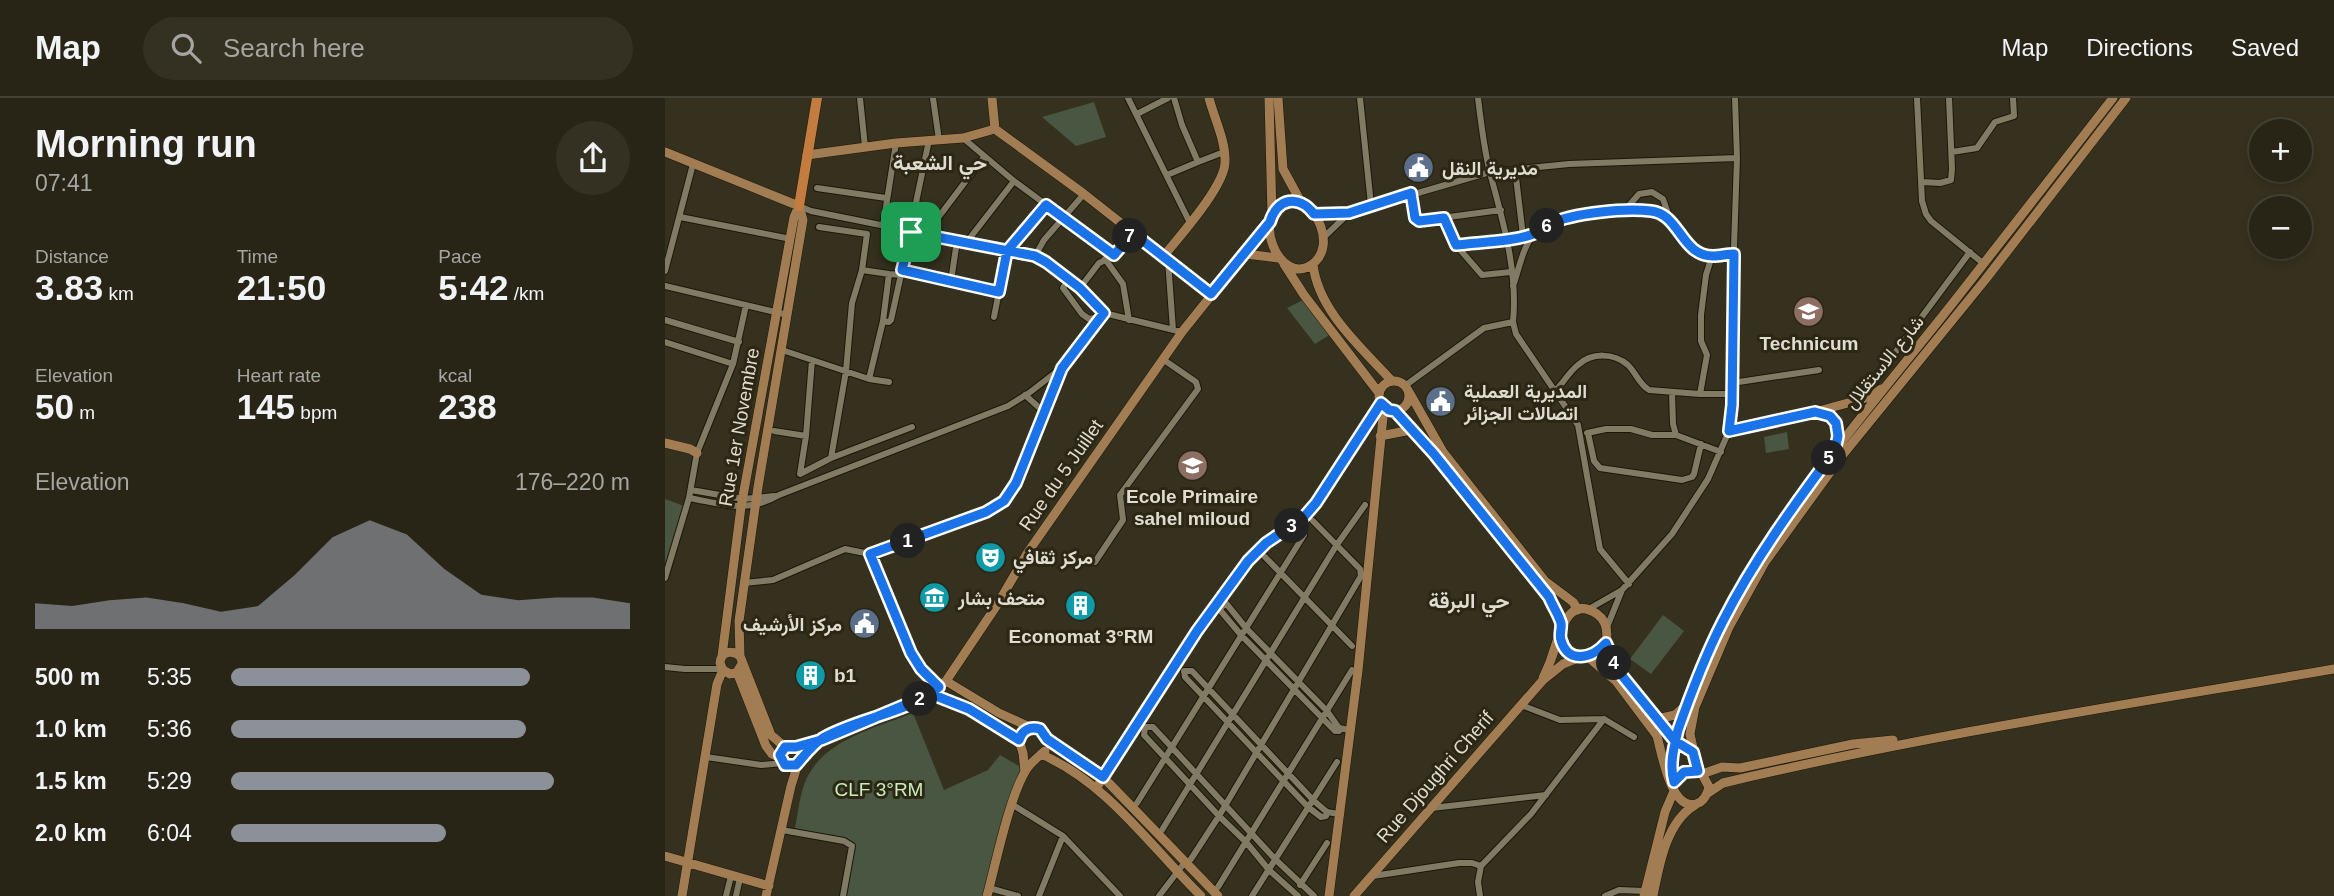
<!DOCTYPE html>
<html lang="en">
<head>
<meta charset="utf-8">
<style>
	body { margin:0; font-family:Arial,Vazirmatn,sans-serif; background:#343123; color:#f1f3f6; height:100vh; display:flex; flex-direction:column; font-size:26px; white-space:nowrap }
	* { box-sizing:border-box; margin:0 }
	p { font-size:23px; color:#a5a5a1 }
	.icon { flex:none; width:38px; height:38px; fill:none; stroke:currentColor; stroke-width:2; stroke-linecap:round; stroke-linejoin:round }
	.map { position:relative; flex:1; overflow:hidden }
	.side { display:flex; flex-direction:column; background:#282516; width:665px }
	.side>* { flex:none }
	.buttons { position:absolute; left:1584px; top:21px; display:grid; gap:14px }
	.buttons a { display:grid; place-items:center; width:63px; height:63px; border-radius:50%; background:#282516; box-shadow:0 4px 10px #0003,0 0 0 2px #444235; font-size:35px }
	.pin { position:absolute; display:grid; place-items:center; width:60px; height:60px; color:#fff; margin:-30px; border-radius:14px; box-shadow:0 4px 10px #0006 }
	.km { position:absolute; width:35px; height:35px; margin:-18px; border-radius:50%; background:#222; color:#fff; font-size:19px; line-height:35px; text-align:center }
	.round { display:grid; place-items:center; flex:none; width:74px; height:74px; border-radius:37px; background:#343123 }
	.headline { display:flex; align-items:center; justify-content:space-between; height:119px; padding:0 35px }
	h1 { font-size:38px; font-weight:800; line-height:52px }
	.stats { display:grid; grid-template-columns:repeat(3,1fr); gap:10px; height:119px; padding:7px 35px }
	.stats div { display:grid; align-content:center }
	.stats b { font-size:35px; font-weight:800 }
	.stats small { font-size:19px; font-weight:400 }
	.stats p { font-size:19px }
	.chart { height:196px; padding:14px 35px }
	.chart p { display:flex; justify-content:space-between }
	.chart svg { width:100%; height:126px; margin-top:7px; fill:#8c9099; opacity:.7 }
	ul { padding:0 35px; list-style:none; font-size:23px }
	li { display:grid; grid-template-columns:112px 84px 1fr; align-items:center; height:52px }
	li i { height:18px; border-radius:9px; background:#8c9099 }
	header { display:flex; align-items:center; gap:42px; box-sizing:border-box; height:98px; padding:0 35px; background:#282516; border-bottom:2px solid #444235 }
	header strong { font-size:33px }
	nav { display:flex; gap:38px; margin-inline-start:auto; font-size:24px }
	.search { width:490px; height:63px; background:#343123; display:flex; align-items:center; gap:18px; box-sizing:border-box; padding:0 24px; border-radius:38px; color:#a5a5a1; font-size:26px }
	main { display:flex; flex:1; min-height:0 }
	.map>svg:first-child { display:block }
</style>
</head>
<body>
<header>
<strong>Map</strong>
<div class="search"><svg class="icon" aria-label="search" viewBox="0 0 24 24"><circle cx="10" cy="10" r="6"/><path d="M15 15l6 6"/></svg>Search here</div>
<nav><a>Map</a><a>Directions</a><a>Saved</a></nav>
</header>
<main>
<section class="side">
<div class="headline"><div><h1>Morning run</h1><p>07:41</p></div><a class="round"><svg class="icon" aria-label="share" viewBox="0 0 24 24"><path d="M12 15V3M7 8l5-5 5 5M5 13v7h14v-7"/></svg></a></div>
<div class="stats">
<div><p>Distance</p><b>3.83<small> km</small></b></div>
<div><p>Time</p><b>21:50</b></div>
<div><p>Pace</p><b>5:42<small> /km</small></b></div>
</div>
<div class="stats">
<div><p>Elevation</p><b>50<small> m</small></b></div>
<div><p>Heart rate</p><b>145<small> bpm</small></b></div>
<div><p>kcal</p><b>238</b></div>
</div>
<div class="chart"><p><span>Elevation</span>176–220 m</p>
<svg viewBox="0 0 160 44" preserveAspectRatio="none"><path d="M0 44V35L10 36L20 34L30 33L40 35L50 38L60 36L70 25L80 12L90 6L100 11L110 23L120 32L130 34L140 33L150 33L160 35V44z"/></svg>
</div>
<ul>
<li><b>500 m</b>5:35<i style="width:75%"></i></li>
<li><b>1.0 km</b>5:36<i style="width:74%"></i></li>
<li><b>1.5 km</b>5:29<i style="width:81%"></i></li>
<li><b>2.0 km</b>6:04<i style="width:54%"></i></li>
</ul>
</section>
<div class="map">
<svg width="1669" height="798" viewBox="0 0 1669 798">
	<rect width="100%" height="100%" fill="#36311e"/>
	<path fill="#485642" d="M429 4 441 39 411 48 377 19Z
		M642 200 669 234 650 246 622 210Z
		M1122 334 1124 351 1101 355 1099 339Z
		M0 401 19 408 0 473Z
		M998 517 1019 533 986 576 965 561Z
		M248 615 279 692 323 672 335 657 354 668 356 674 320 798H180L190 750 186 743 130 730C133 716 134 701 139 687 154 643 210 630 248 615Z"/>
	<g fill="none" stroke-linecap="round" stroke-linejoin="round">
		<defs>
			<path id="street" d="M195 0 200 49
				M268 0 274 42
				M463 0 525 125
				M509 0 517 27 533 64 559 54
				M695 0 706 107
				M813 0C816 25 819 51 825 75 838 123 853 174 848 224
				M1252 0 1257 103 1261 116 1266 123 1319 166
				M472 16 503 0
				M298 40 349 83 449 157
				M1287 54 1312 50 1330 24 1349 18 1348 0
				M850 71 858 138
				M502 77 533 64
				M1257 84 1275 85 1286 82 1287 71 1284 0
				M152 90 221 100
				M746 95 750 120 754 123 836 112
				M134 108 146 113 370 158 415 190 439 215 517 234
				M959 113 974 96 987 94 998 101 1005 121
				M649 116 684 115 825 74 904 66 1072 60
				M15 119 126 141
				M779 120 791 147 870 135
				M218 128 231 45
				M154 129 202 136 197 172
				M260 137 319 59
				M658 140 684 115
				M301 145 349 83
				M791 147 817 177 846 174
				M370 158 379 142 419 96
				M1047 158 1041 177 1036 217V243L1042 257 1035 296H1067
				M440 161 458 186 464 222
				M503 162 508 232
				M237 172 264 42
				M0 173 28 66
				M404 180 398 190 417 216 424 221 435 219
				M286 183 292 143
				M0 188 123 217
				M848 188C854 172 858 146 871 134 892 116 977 105 1001 118 1008 122 1010 128 1014 135 1029 161 1043 156 1069 156
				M415 190 434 165 447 159 468 135
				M329 219 342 153 381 107
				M0 222 74 244
				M218 223 224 224 226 222 237 172 334 194
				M0 244 68 266 32 355 24 400 0 480
				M117 252 204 281 224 284
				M147 262 141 338 135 376 166 360 247 329
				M68 266 81 207
				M204 281 218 223 224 176 237 177
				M1067 285 1154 272
				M741 287 819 230 848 224 851 236 913 327 935 451 964 486
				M891 292C899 284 904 274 913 267 927 254 949 255 963 267 971 275 974 286 984 292L1035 296
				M1007 295 1008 326 1011 337
				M360 297 378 313
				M1202 299 1215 275 1305 154
				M109 333 141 338
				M1064 333 1150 314
				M922 335 941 331H966L987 337H1011L1056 354
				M923 335 929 363 935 370 1017 382 1027 379 1029 376 1036 346
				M166 360 181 273 187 205 197 172 224 176
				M26 392 78 401 109 398
				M24 400C58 406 82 416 114 397L343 308 364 295 395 271
				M205 456 245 555 256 571 274 589
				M598 457 687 548
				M430 464 458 422 455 397 533 291 531 284 499 262
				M79 485 108 482 180 451 205 456 321 414C335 408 344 399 351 385L397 269 433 221
				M922 512 957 492 1007 436 1043 381 1064 333 1067 307 1066 238 1072 60 1070 0
				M942 529 957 492
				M0 569 20 571H56
				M856 607 895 622 939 621 969 639
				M674 630 662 613 581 530 560 504 555 512 576 537 670 633H674V630L685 632
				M41 659 96 667 118 665
				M472 705 639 437
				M348 707 398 738 455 798
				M767 710 881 697
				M662 714 661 718 656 719 643 709 520 579 519 573H527L649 703 662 714 674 716
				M117 732 179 743 187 748 178 798
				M497 732 671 448 700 407
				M526 761 554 718 696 478 695 471 648 423
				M708 778 794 765H807L816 768
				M635 787 662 745
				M553 789 687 572
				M324 790 353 798
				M61 798 66 778
				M71 798 75 780
				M374 798 398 738
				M494 798 520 764
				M587 798 672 664
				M633 798 604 772 581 744 554 718 479 637 480 629H488L610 761 649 798
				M815 798 813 784 816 768 866 716 939 621
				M940 798 954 792 980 793"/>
			<path id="secondary" d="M327 0 330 31
				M604 0 607 117
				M613 0 618 71 636 104
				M0 54 134 108
				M142 57 231 45 298 40 330 31 419 96 546 196
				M630 102C653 108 669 146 650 164 615 196 579 107 630 102Z
				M581 156 613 160
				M498 159C514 139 560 88 560 64 561 43 549 20 544 0
				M619 166 639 197 714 295
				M648 166C653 213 697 250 727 283
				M714 298a15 15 0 1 1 30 0a15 15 0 1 1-30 0Z
				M744 294 778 354 880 483 908 504 913 512
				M730 313 769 356 873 485 884 499 896 527
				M1150 314 1201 300 1216 291
				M1151 314C1174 320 1175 328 1170 350
				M715 338 746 332
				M0 345 25 351 32 355
				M941 545 954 574 1010 643 1028 654
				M57 558 76 409 129 119 134 108
				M75 558 74 523 93 389 138 122 134 108
				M923 559 951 583 987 631 992 638C997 656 1006 713 1031 706 1039 704 1042 697 1044 689L1037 676 1025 672 1013 678 1008 690
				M77 566 72 574 65 576 58 572 55 565C56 554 66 551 75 558L106 637 120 649H131L136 656 126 688 101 798
				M72 574 101 648 107 656 115 660
				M878 580C883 570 887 560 890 549 896 532 904 497 932 516 942 523 943 534 941 545 924 565 897 563 895 534
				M281 583 334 615 367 630
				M266 596 304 611 354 642
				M992 621 1010 617 1022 606
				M120 649 115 657 118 665 126 669 133 665
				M131 649 156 642 246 606 266 596 281 583 332 507 363 454 517 234 605 124
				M376 656C444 686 484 747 536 798
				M136 659 156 642
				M1033 673 1025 636 1030 609 1064 529 1100 464 1176 359 1320 182 1461 0
				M360 674 358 655 354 642 360 632 371 630 378 634 382 641 438 679 553 798
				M1037 676 1057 669 1075 670 1188 646 1228 642
				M1009 684C1001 654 1017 619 1028 592 1088 439 1191 328 1291 201 1344 134 1396 67 1448 0
				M432 689 532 533 583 463 601 445 638 420 651 405 716 305
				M1043 695 1058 685C1260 637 1465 606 1669 571
				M0 758 104 788
				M17 798 52 586 58 572
				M322 798C331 765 344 700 361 672 366 664 373 659 380 653
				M664 798 693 573 719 309
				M689 798 878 582 898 566 915 559
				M979 798 1000 714 1009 693
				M988 798C994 768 1001 724 1030 707"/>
			<path id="primary" d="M134 108 152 0"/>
		</defs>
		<use href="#street" stroke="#1d1806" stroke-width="8"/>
		<use href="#secondary" stroke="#1d1806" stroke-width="10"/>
		<use href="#primary" stroke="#1d1806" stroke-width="11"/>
		<use href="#street" stroke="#817b66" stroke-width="6"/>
		<use href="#secondary" stroke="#a27c52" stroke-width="9"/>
		<use href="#primary" stroke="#c27c3f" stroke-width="10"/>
	</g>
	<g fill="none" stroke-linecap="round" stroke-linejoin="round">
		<defs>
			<path id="route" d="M246 134 370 158 381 164 415 190 439 215 397 270 351 385 339 403 321 414 205 456 246 555 256 571 274 589C241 616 195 619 158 640 148 646 139 658 131 667H120L115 657 120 649H131L156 642 266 596 304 611 354 642C357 632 365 628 375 631L382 641 438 679 532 533 583 463 601 445 638 420 651 405 716 305 724 312 730 313 769 356 884 499C887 507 894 517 896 525 897 531 894 536 896 542 903 567 928 560 941 545L954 574 1010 643 1028 654 1033 673 1019 674 1009 684C1004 667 1009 649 1013 632 1026 595 1040 558 1058 523 1089 462 1129 407 1170 352L1173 338 1171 325 1165 318 1150 314 1064 333 1067 307 1069 156C1062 156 1055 158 1048 158 1016 158 1015 116 986 113 959 110 909 115 884 126 879 128 876 133 871 135 849 144 814 144 791 147L779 120 754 123 750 120 746 95 684 115 649 116C634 96 612 100 605 124L546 196 468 135 449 157 381 107 342 153 334 194 237 172 246 134"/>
		</defs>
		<use href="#route" stroke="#fff" stroke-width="14"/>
		<use href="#route" stroke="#1a73e8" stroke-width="9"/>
	</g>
	<defs>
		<symbol id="civic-disc" viewBox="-11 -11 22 22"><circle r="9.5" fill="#5c6f8a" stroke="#2c2714"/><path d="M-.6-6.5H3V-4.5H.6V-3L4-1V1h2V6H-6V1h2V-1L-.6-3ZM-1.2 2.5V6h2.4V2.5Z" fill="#fff"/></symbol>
		<symbol id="school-disc" viewBox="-11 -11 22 22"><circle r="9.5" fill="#8d6e63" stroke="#2c2714"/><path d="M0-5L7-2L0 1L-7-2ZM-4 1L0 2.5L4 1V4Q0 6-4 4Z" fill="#fff"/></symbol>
		<symbol id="theatre-disc" viewBox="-11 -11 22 22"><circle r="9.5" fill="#0f9aa8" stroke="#2c2714"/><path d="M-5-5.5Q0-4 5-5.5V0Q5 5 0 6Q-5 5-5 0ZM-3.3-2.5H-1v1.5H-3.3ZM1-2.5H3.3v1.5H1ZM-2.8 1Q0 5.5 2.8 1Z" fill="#fff"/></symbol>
		<symbol id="museum-disc" viewBox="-11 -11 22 22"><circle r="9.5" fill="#0f9aa8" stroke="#2c2714"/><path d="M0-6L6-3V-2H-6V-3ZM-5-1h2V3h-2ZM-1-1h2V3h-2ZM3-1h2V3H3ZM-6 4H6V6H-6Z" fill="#fff"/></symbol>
		<symbol id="building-disc" viewBox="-11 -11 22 22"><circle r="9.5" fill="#0f9aa8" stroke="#2c2714"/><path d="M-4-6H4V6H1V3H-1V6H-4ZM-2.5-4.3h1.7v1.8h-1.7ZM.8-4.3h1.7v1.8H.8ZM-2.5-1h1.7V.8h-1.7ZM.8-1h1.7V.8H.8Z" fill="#fff"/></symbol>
	</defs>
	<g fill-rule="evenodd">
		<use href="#civic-disc" x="736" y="52" width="35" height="35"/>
		<use href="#school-disc" x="1126" y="196" width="35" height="35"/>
		<use href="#civic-disc" x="758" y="286" width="35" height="35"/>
		<use href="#school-disc" x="510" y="350" width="35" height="35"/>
		<use href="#theatre-disc" x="308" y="442" width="35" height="35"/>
		<use href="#museum-disc" x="252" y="482" width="35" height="35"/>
		<use href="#building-disc" x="398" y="490" width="35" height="35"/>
		<use href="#civic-disc" x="182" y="508" width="35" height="35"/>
		<use href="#building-disc" x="128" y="560" width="35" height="35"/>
	</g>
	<g text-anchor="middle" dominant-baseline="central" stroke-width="6" stroke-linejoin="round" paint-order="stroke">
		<g font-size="19" font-weight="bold" fill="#dfdcd0" stroke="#2c2714" text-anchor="start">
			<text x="777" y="70">مديرية النقل</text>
			<text x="1144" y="245" text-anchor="middle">Technicum</text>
			<text x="799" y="293">المديرية العملية<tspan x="799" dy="22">اتصالات الجزائر</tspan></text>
			<text x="527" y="398" text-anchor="middle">Ecole Primaire<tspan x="527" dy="22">sahel miloud</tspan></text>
			<text x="348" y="459">مركز ثقافي</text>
			<text x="293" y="500">متحف بشار</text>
			<text x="177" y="526" text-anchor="end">مركز الأرشيف</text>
			<text x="416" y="538" text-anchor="middle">Economat 3°RM</text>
			<text x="169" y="577">b1</text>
		</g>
		<g font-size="19" fill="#dfdcd0" stroke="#2c2714">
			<text transform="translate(1219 264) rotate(-51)">شارع الاستقلال</text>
			<text transform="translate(74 329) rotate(-80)">Rue 1er Novembre</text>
			<text transform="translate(396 377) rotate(-55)">Rue du 5 Juillet</text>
			<text transform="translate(770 679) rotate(-49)">Rue Djoughri Cherif</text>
		</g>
		<g font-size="19" fill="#c8edba" stroke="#2c2714">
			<text x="214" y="691">CLF 3°RM</text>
		</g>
		<g font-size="21" font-weight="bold" fill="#dfdcd0" stroke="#2c2714">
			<text x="275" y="64">حي الشعبة</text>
			<text x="804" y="502">حي البرقة</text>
		</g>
	</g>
</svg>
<div class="buttons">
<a>+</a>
<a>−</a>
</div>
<div class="pin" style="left:246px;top:134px;background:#1e9e55"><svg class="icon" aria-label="arrive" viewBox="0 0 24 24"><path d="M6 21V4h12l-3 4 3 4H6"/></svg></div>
<b class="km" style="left:243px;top:443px">1</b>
<b class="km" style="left:255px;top:601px">2</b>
<b class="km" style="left:627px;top:428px">3</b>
<b class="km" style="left:949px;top:565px">4</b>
<b class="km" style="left:1164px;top:360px">5</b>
<b class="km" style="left:882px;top:128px">6</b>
<b class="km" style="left:465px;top:138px">7</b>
</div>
</main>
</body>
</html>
